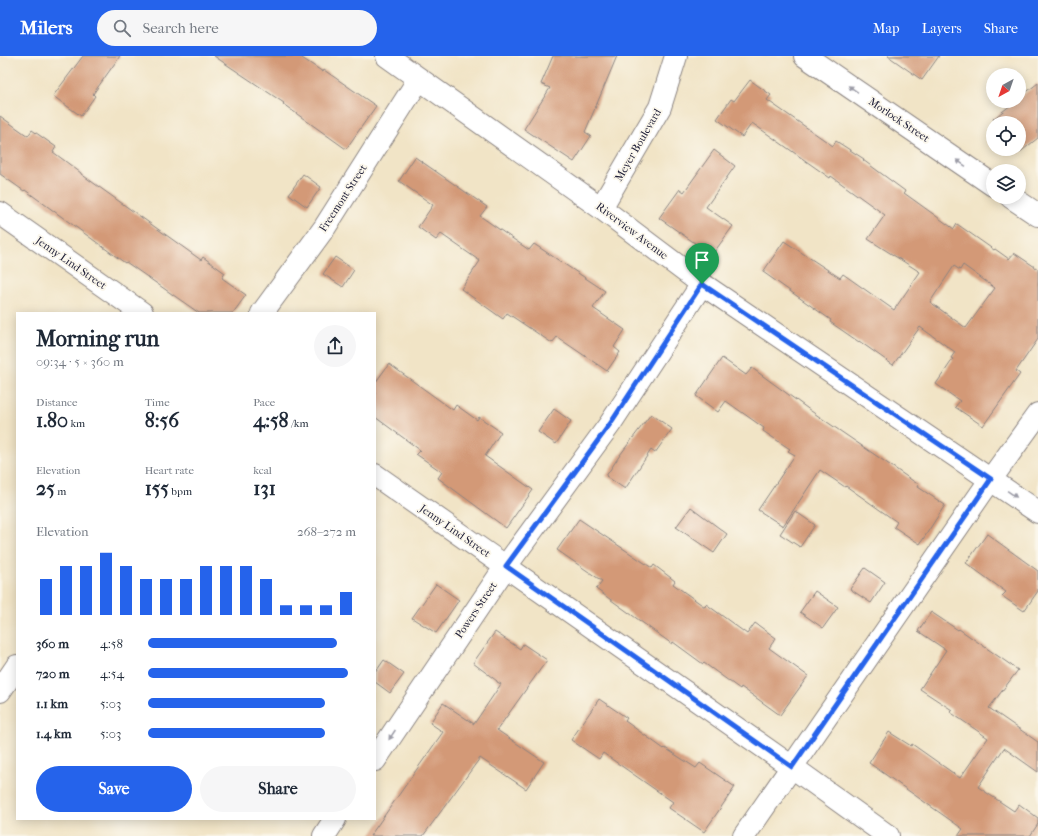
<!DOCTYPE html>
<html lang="en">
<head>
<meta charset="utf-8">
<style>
	body { margin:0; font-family:"IM FELL French Canon",serif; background:#f6f6f7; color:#1f2937; height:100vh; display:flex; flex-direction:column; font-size:15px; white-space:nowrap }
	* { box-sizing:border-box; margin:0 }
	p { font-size:13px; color:#747a83 }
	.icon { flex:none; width:22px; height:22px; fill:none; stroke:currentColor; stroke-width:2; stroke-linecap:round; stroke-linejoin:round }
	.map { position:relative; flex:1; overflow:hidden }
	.panel { position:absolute; left:16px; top:256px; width:360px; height:508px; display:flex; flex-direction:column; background:#fff; border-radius:0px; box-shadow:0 2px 10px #0003 }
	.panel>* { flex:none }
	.needle { width:26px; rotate:220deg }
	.fabs { position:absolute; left:986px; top:12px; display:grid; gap:8px }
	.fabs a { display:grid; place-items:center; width:40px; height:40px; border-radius:50%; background:#fff; box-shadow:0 2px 10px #0003; font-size:20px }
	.pin { position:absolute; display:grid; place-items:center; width:34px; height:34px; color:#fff; margin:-41px -17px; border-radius:50% 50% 50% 0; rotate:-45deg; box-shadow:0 0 4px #0007 }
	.pin .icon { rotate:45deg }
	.round { display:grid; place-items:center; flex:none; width:42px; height:42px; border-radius:21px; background:#f6f6f7 }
	.head { display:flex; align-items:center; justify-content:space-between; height:68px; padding:0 20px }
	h1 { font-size:22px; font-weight:700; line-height:30px }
	.stats { display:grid; grid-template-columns:repeat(3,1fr); gap:6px; height:68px; padding:4px 20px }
	.stats div { display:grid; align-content:center }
	.stats b { font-size:20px; font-weight:700 }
	.stats small { font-size:11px; font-weight:400 }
	.stats p { font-size:11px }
	.chart { height:112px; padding:8px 20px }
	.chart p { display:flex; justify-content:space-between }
	.chart svg { width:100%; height:72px; margin-top:4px; stroke:#2563eb; stroke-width:6 }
	.action { display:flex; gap:8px; margin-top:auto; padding:8px 20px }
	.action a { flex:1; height:46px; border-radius:24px; background:#2563eb; color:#fff; font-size:16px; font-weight:700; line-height:46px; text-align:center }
	.action a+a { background:#f6f6f7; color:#1f2937 }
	ul { padding:0 20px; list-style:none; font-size:13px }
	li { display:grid; grid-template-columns:64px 48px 1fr; align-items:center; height:30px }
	li i { height:10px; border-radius:5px; background:#2563eb }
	header { display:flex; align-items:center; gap:24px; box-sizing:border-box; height:56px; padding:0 20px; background:#2563eb; color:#fff }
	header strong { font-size:19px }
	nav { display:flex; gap:22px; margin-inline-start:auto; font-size:14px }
	.search { width:280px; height:36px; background:#f6f6f7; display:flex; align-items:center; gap:10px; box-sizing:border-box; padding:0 14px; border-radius:22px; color:#747a83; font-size:15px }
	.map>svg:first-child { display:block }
</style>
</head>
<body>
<header>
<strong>Milers</strong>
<div class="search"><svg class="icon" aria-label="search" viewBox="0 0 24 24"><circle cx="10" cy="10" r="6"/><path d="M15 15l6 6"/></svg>Search here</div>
<nav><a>Map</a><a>Layers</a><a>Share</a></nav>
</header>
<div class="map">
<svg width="1038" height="780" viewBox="0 0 1038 780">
	<rect width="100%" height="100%" fill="#fbf7ec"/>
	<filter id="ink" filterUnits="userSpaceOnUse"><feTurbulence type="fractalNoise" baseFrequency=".025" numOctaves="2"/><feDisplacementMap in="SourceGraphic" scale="8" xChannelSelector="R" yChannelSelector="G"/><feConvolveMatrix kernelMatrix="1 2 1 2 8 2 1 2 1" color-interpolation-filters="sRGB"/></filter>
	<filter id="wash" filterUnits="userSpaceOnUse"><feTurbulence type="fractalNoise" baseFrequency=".012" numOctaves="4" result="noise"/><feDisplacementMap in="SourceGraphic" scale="16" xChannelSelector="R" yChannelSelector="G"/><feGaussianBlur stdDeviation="0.9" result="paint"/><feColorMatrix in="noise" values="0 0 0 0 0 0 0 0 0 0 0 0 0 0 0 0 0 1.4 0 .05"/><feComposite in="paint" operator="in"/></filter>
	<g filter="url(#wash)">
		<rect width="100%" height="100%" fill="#f1e4c6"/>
		<g id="blocks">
			<path fill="#d39977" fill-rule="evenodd" d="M83 0H120L93 38 95 40 81 60 53 40Z
				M214 0H299L323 16 324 14 376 50 346 93 283 48 284 47Z
				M553 0H617L585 76 591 80 574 106 524 73 550 32 541 28Z
				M888 0H939L922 24Z
				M750 24 771 39 767 44 833 90 836 85 864 103 863 104 905 135 904 137 954 173 957 168 994 194 995 193 1009 203 1014 197 1038 213V283L1016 315 1020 318 983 370 955 351 960 345 936 328 953 303 951 302 955 296 920 271 893 309 859 285V286L830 266 831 264 763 216 784 185 840 222 843 218 894 254 920 216 868 183 885 159 831 120 830 122 752 67 742 81 717 63 731 43 734 45ZM963 209 995 232 966 272 930 246 954 210 960 214Z
				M1038 27V82L1019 97 1016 93H1019V67H996L993 63 1016 45H1019V42Z
				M0 60 28 80 32 74 56 91 53 96 81 117V118L201 204 203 201 225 217 222 222 246 239 233 257H199L126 206 125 207 25 134 24 135 0 118Z
				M714 94 735 110 706 151 733 170 712 199 659 162 680 133 684 136Z
				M415 101 487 151 480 160 529 194 534 188 605 235 593 252 625 274 614 291 620 296 607 315 557 281 552 287 507 257 503 263 461 233 480 205 441 178 436 184 418 171 433 149 399 125Z
				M303 118 321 131 307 151 289 138Z
				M335 201 354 214 343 231 323 218Z
				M722 302 746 319 752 312 811 355 919 429 918 431 945 449 920 488 894 471 897 466 846 430 845 431 820 414 783 470 758 454 795 399 788 395 790 393 763 375 764 372 726 345 718 356 696 340Z
				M389 308 453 354 456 349 477 364 479 361 501 376 485 400 533 434 506 472 438 422 442 416 416 398 420 394 375 361V327Z
				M554 353 571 365 556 388 538 376Z
				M651 358 672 373 655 397 651 394 625 433 606 420 620 399Z
				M691 451 727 478 714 497 676 471Z
				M795 455 815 469 800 491 780 478Z
				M579 463 652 512 654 509 675 525 673 528 705 551 706 548 747 578 755 567 776 582 769 592 808 620 780 659 741 631 740 633 704 607 703 608 673 586 672 588 596 533 602 525 557 494Z
				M987 478 1038 515V535L1024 555 1002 540 1006 536 966 507Z
				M865 512 885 526 871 547 850 533Z
				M436 528 459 544 436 577 412 562Z
				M815 535 838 551 823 572 800 556Z
				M931 556 958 574 959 573 1018 614 989 652 1038 686V716L1004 692 978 731 1014 755 1019 748 1038 762V768L1030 780H958L963 773 869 707 889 676 911 690 912 688 960 722 988 682 950 656 952 654 920 633 946 594 918 575Z
				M495 576 520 593 523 588 547 604 497 674 544 706 526 733 480 702 423 780H370L443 676 430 667 443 647 474 668 501 628 497 626V625L473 607Z
				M384 604 404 618 390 637 375 626V617Z
				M599 643 627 662 625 665 664 693 665 692 696 712 700 707 735 731 704 776 669 752 673 746 603 697 599 703 571 684Z"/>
		</g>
	</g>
	<g filter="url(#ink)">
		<use href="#blocks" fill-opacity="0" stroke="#8a8380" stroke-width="1"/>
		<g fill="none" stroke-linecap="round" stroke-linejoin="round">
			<defs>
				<path id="street" d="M387 0 601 152 702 228 1038 456
					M805 0 993 129
					M1011 141 1038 159
					M601 152 660 51 676 0
					M0 157 142 257
					M262 257 325 171 419 23
					M375 419 792 711 888 780
					M0 635 17 610
					M375 704 506 510 610 368 702 228
					M324 780 335 763
					M744 780 991 423 1038 358"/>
			</defs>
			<use href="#street" stroke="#8a8380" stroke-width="24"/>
			<use href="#street" stroke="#fff" stroke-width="22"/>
		</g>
		<defs><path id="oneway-solid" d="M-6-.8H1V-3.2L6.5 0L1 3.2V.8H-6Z"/></defs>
		<g fill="#9c9ca7">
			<use href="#oneway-solid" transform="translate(853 33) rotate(-146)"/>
			<use href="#oneway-solid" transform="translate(961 107) rotate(-146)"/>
			<use href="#oneway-solid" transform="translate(1012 438) rotate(35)"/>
			<use href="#oneway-solid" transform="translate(392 679) rotate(124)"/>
		</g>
	</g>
	<g fill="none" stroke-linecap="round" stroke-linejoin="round" filter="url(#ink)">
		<defs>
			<path id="route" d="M702 228 991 423 792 711 506 510 610 368Z"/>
		</defs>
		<use href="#route" stroke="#fff" stroke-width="8"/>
		<use href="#route" stroke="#2563eb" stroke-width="5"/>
	</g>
	<g text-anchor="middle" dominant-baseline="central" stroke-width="3.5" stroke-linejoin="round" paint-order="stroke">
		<g font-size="11" fill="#22223b" stroke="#fbf7ec">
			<text transform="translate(899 64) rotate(34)">Morlock Street</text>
			<text transform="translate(638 89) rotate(-60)">Meyer Boulevard</text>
			<text transform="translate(343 142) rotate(-57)">Freemont Street</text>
			<text transform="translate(632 175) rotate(37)">Riverview Avenue</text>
			<text transform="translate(71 207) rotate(35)">Jenny Lind Street</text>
			<text transform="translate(455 475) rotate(35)">Jenny Lind Street</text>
			<text transform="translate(476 554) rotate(-56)">Powers Street</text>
		</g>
	</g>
</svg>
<div class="fabs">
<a><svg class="needle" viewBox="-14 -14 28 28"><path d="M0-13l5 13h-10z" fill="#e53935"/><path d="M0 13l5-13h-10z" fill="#747a83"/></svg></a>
<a><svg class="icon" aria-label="locate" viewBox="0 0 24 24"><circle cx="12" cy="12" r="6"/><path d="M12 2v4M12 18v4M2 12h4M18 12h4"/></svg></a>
<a><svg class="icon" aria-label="layers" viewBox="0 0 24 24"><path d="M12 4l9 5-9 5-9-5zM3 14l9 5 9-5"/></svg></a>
</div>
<div class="pin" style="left:702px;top:228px;background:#1e9e55"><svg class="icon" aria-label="arrive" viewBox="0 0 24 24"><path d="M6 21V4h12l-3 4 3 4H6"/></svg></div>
<section class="panel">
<div class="head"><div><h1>Morning run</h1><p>09:34 · 5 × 360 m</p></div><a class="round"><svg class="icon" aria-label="share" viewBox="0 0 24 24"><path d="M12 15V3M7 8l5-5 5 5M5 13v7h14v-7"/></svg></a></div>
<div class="stats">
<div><p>Distance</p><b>1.80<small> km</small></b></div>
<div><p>Time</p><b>8:56</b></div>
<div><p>Pace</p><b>4:58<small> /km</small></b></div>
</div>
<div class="stats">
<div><p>Elevation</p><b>25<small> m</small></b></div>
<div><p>Heart rate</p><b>155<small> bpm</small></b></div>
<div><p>kcal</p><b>131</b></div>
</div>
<div class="chart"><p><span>Elevation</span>268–272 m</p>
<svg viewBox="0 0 160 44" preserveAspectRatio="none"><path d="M5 44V22M15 44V14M25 44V14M35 44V6M45 44V14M55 44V22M65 44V22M75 44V22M85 44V14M95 44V14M105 44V14M115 44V22M125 44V38M135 44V38M145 44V38M155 44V30"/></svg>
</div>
<ul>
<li><b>360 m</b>4:58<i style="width:91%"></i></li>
<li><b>720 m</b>4:54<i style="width:96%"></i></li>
<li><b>1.1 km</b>5:03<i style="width:85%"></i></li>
<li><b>1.4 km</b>5:03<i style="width:85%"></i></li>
</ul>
<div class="action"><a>Save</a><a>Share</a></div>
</section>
</div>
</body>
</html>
